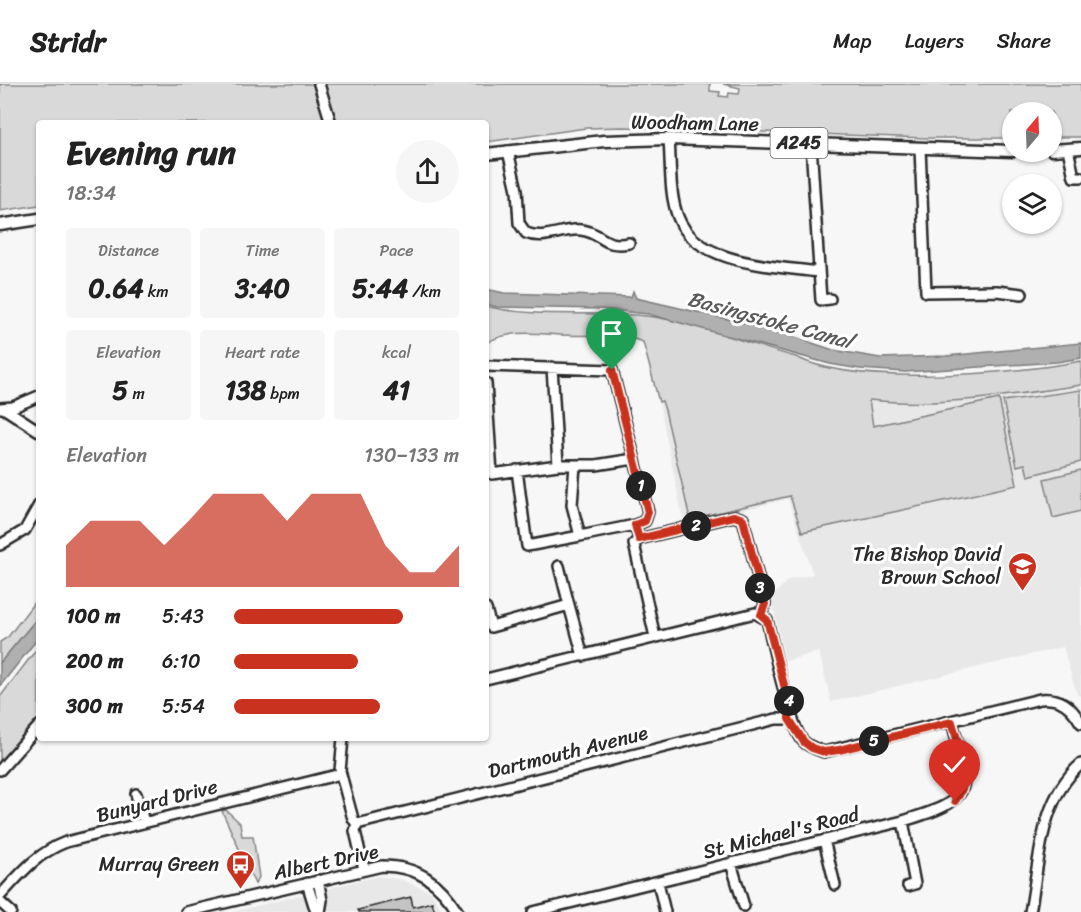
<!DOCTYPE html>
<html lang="en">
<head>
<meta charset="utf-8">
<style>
	body { margin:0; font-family:Sriracha,sans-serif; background:#f6f6f6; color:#222; height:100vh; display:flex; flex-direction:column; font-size:22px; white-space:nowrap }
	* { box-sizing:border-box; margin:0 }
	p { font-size:20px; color:#767676 }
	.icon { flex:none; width:33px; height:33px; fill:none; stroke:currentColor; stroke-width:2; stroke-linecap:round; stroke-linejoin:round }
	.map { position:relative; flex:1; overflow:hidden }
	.drawer { position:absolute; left:36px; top:36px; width:453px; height:621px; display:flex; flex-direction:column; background:#fff; border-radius:6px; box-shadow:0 2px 4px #0004 }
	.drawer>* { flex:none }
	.needle { width:39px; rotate:19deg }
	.fabs { position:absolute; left:1002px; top:18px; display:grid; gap:12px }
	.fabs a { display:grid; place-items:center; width:60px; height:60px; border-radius:50%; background:#fff; box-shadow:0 2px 4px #0004; font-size:30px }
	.pin { position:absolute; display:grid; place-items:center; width:51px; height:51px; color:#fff; margin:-62px -26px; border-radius:50% 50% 50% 0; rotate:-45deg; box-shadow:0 0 6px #0007 }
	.pin .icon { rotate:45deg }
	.km { position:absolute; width:30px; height:30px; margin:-15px; border-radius:50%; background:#222; color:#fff; font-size:16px; line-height:30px; text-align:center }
	.round { display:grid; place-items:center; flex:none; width:63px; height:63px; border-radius:32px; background:#f6f6f6 }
	.headline { display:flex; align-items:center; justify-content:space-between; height:102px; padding:0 30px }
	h1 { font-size:33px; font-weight:700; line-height:45px }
	.figures { display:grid; grid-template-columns:repeat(3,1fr); gap:9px; height:102px; padding:6px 30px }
	.figures div { display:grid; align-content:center; border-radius:6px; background:#f6f6f6; text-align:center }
	.figures b { font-size:26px; font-weight:700 }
	.figures small { font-size:16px; font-weight:400 }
	.figures p { font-size:16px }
	.chart { height:168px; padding:12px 30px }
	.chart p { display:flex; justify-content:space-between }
	.chart svg { width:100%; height:108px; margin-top:6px; fill:#c8321e; opacity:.7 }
	ul { padding:0 30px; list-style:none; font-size:20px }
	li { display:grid; grid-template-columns:96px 72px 1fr; align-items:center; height:45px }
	li i { height:15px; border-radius:8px; background:#c8321e }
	header { display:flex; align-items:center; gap:36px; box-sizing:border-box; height:84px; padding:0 30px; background:#fff; border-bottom:2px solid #e0e0e0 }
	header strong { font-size:28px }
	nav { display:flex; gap:33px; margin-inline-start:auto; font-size:21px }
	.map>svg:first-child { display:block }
</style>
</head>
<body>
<header>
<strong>Stridr</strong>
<nav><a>Map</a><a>Layers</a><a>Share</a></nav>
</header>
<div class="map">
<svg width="1081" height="828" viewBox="0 0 1081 828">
	<rect width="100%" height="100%" fill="#f7f7f7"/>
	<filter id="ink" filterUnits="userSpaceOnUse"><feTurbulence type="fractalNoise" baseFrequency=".0167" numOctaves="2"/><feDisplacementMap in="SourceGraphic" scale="12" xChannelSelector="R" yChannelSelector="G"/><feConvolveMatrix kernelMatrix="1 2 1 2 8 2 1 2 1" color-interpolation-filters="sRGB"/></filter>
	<g filter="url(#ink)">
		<path fill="#e8e8e8" d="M1081 301V612L1077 611 1063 563 831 618 819 568 785 577 771 514 788 496 813 490 788 415 684 440 659 318 725 309 971 316Z
			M378 792 400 795 431 808 444 828H232Z"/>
		<path fill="#d9d9d9" stroke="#828282" stroke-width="1.5" d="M0 0H710V7L720 8 719 12 728 13 729 9 739 10 740 4 723 0H1081V53H1052V28H1012V54H926L623 43 586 44 486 58V39H39V121L0 127Z
			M486 222C537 235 593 226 646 232 696 238 747 260 796 273 855 303 1015 290 1081 277V301C1011 311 939 324 869 316L873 342 999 315 1017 401 802 448 790 412 690 435 665 326 662 317 659 318 643 258 631 254 616 242C611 245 604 249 599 250 564 257 518 239 486 259Z
			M1081 306V378L1028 392 1025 380 1017 382 1003 317Z
			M1081 386V427L1053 434 1044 395Z
			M39 512V532L0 579V558L8 553Z
			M39 562V634L0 678V613Z
			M226 726 240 739 242 752H253L259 793 255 800 222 727Z"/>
		<path fill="#b0b0b0" stroke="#7b7b7b" stroke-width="1.5" d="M486 205 504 209 631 213 633 207 636 214 771 245 833 266 880 274 946 272 1081 259V274L1057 278 905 288 860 285 830 280 648 230 600 225 497 223 486 220Z
			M39 532V553L0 602V579Z"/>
		<path fill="#c4c4c4" stroke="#2b2b2b" stroke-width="1.5" d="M411 813 413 823 432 818 435 828H359L358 826Z"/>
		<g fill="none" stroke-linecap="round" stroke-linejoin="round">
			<defs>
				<path id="minor" d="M319 0 331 39
					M669 55C671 80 669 110 678 133 696 181 775 182 818 188
					M811 60 821 216 830 215
					M920 64 926 208 997 207 1022 210
					M1068 65 1074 93H1081
					M508 67 517 106 519 139 526 149C545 157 562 144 581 146 604 149 602 164 629 159
					M486 282 612 286 648 428 645 437 635 441 639 455
					M552 283 558 381
					M486 299 492 390 558 381H596L634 375
					M0 324 13 323 39 312
					M5 325 39 347
					M575 381 572 421 580 452 635 441
					M517 386 527 462 580 452
					M0 461 25 446 39 421
					M569 521 583 572
					M486 525 491 543 569 521 559 482
					M655 553 634 460 639 455 734 432 743 435 765 520 761 531
					M486 595 755 529 767 536C773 562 790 642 803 657 809 663 816 665 824 668L1040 615C1061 613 1071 622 1081 639
					M343 654 340 687 353 735 357 740 355 747 364 785
					M0 686 39 642
					M136 710 144 738
					M903 737 915 800 908 802
					M357 740 776 635H789
					M824 756 835 801
					M731 779 744 822
					M318 796 322 816 320 828
					M658 798 665 828
					M307 799 316 828
					M0 812C20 790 37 769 66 758L341 690
					M0 818 11 828
					M186 828 382 782C417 782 440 798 458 828
					M533 828 903 737C976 715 971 708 952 638
					M1030 828C1040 777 1039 717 1081 680"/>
				<path id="major" d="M1052 66 1081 64
					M486 70 604 57 669 55 1012 67
					M0 141 39 135"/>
			</defs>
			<use href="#minor" stroke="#2b2b2b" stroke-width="14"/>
			<use href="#major" stroke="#2b2b2b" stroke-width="15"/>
			<use href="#minor" stroke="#fff" stroke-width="9"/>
			<use href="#major" stroke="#fff" stroke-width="10"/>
		</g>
	</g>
	<g fill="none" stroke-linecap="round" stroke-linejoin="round" filter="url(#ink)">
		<defs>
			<path id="route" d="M612 286 648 428 645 437 635 441 639 455 734 432 743 435 765 520 761 531 767 536 789 620V635L804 658 812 664 824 668 839 666 952 638C959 664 974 694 955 717"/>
		</defs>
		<use href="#route" stroke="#fff" stroke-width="12"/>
		<use href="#route" stroke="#c8321e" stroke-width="8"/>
	</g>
	<defs>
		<symbol id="school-pin" viewBox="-11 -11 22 30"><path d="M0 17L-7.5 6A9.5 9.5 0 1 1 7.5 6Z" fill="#c8321e" stroke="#fff"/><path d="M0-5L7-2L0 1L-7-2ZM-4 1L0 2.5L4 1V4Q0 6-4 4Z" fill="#fff"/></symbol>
		<symbol id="bus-pin" viewBox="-11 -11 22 30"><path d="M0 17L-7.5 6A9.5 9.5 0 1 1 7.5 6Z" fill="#c8321e" stroke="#fff"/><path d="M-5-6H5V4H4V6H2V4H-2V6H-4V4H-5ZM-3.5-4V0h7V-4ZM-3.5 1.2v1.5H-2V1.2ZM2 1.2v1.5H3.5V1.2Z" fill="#fff"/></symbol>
	</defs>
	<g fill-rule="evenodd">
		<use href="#school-pin" x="1006" y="466" width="33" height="45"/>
		<use href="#bus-pin" x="224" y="764" width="33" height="45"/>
	</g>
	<g text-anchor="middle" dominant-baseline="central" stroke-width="6" stroke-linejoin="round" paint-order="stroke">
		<rect fill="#fff" stroke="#6b6b6b" stroke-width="1.5" x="770.5" y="44" width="57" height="30" rx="4.5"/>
		<g font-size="18" font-weight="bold" fill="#2b2b2b">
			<text x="799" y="59">A245</text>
		</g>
		<g font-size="20" fill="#2b2b2b" stroke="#fff">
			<text transform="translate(695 39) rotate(1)">Woodham Lane</text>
			<text transform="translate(568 668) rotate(-14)">Dartmouth Avenue</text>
			<text transform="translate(157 717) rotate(-14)">Bunyard Drive</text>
			<text transform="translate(781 749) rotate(-14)">St Michael's Road</text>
			<text transform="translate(326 778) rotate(-12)">Albert Drive</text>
		</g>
		<g font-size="20" fill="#2b2b2b" stroke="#fff" text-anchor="end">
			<text x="1001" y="470">The Bishop David<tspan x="1001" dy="23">Brown School</tspan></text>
			<text x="219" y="780">Murray Green</text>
		</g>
		<g font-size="21" font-style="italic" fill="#5a5a5a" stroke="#fff">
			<text transform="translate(770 236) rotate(15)">Basingstoke Canal</text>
		</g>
	</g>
</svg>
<div class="fabs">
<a><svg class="needle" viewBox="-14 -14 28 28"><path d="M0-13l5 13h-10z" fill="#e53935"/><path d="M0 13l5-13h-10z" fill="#767676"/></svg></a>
<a><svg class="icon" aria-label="layers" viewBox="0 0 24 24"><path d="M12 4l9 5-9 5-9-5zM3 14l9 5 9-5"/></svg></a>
</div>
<div class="pin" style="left:612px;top:286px;background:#1e9e55"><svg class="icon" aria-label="arrive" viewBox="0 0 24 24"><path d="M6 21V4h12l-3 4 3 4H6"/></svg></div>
<div class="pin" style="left:955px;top:717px;background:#d93025"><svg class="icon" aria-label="check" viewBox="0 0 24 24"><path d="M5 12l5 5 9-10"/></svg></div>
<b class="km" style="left:641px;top:402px">1</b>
<b class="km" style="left:696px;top:442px">2</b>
<b class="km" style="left:760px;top:504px">3</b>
<b class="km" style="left:789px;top:617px">4</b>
<b class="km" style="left:874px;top:657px">5</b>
<section class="drawer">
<div class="headline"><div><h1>Evening run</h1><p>18:34</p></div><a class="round"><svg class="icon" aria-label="share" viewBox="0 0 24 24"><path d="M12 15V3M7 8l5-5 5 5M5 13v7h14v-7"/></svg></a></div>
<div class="figures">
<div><p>Distance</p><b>0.64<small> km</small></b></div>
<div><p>Time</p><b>3:40</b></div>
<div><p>Pace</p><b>5:44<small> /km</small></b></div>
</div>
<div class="figures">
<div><p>Elevation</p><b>5<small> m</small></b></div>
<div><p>Heart rate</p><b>138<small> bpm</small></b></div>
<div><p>kcal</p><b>41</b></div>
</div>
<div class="chart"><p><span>Elevation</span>130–133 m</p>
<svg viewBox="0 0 160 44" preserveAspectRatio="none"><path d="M0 44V27L10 17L20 17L30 17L40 27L50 17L60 6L70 6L80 6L90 17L100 6L110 6L120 6L130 27L140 38L150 38L160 27V44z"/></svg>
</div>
<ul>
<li><b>100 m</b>5:43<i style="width:75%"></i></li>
<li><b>200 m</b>6:10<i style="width:55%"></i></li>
<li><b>300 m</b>5:54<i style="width:65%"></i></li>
</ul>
</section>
</div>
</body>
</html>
